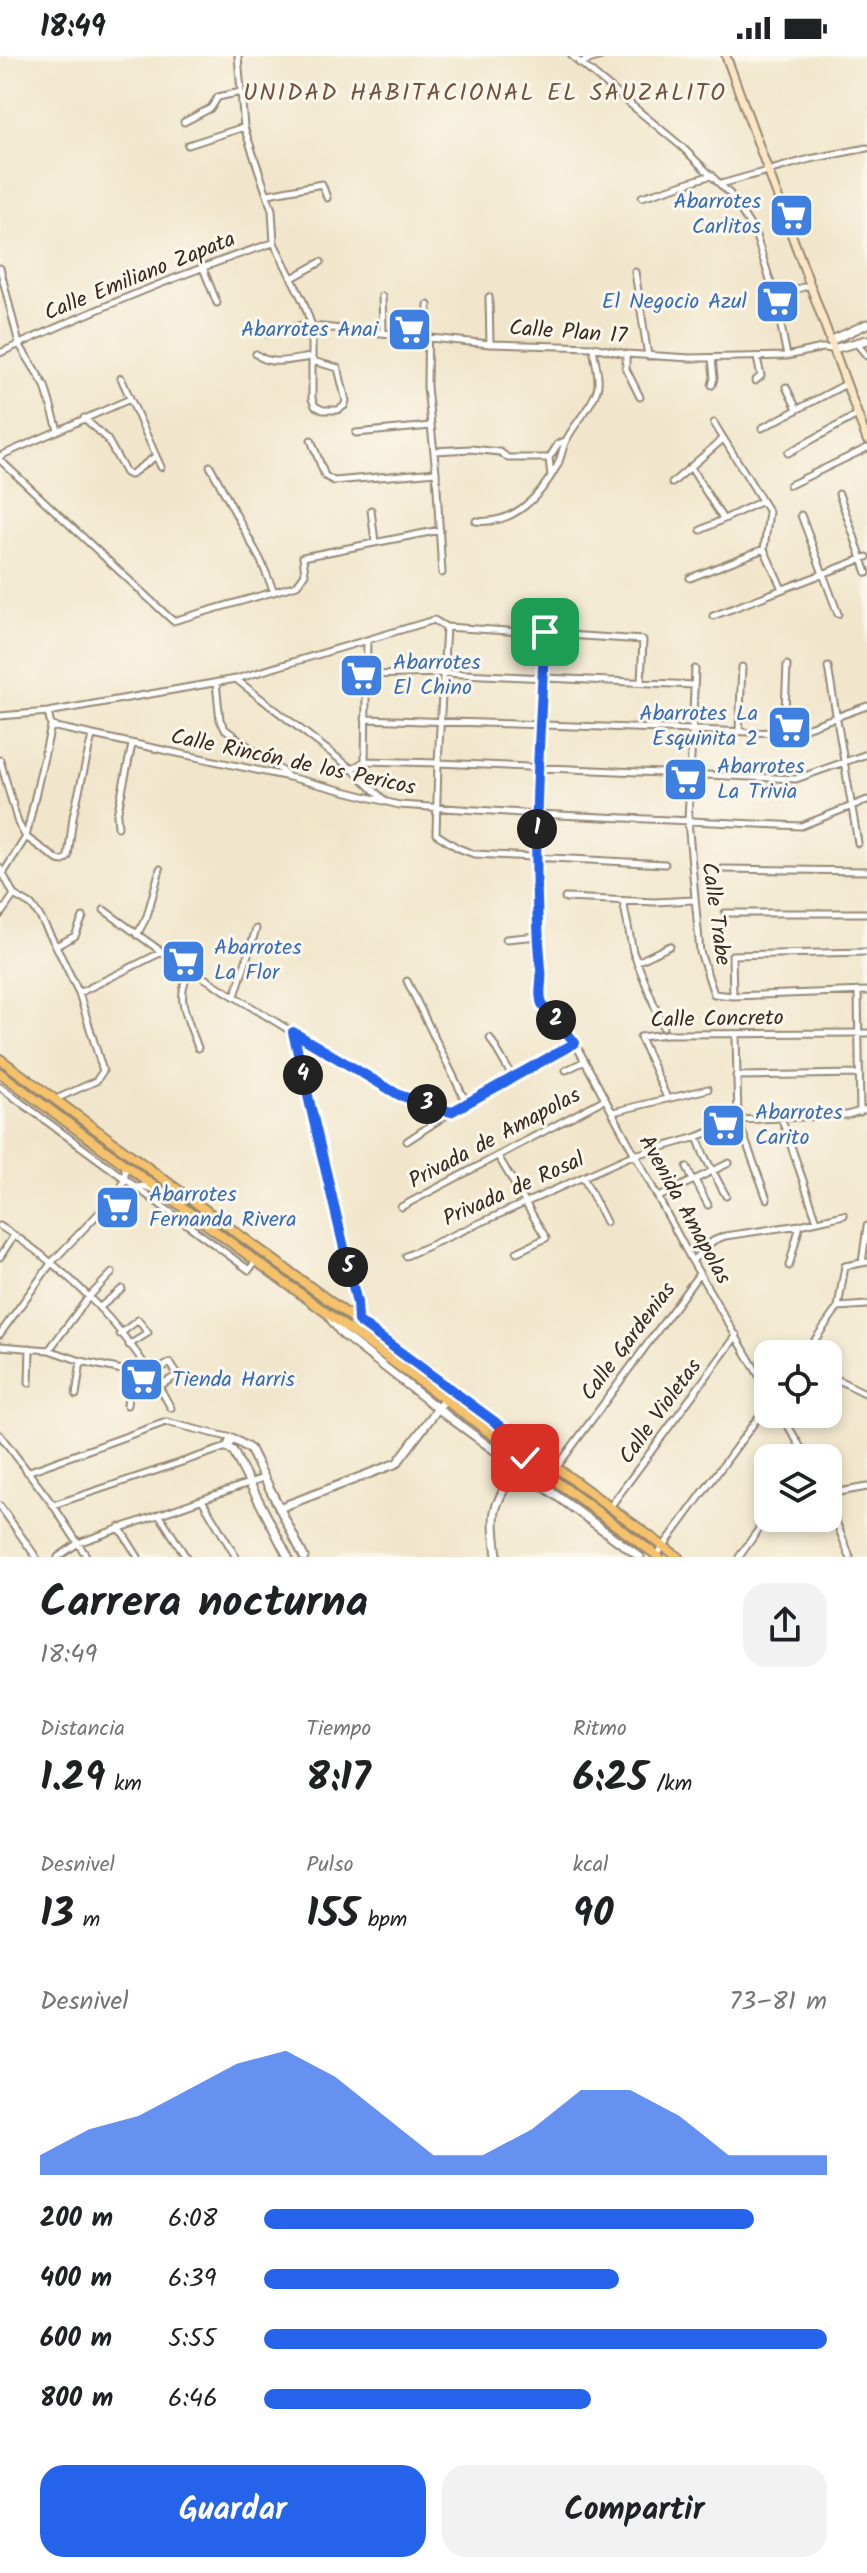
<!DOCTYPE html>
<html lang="es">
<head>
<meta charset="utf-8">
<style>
	body { margin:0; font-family:Kalam,sans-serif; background:#f2f2f2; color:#202124; height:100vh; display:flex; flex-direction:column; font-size:30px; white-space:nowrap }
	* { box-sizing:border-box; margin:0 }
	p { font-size:26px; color:#757577 }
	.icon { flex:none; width:44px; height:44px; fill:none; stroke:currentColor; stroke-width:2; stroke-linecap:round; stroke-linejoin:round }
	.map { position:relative; height:1501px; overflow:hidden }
	.panel { display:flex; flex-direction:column; background:#fff; flex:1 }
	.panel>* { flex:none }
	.fabs { position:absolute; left:754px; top:1284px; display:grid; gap:16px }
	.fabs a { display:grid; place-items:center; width:88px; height:88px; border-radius:16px; background:#fff; box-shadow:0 4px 12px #0003; font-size:40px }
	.pin { position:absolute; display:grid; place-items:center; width:68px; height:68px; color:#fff; margin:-34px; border-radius:16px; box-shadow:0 4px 12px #0006 }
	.km { position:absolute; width:40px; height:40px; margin:-20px; border-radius:50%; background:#222; color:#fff; font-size:22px; line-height:40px; text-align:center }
	.round { display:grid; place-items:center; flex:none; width:84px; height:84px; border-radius:24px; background:#f2f2f2 }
	.head { display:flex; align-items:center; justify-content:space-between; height:136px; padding:0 40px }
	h1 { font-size:44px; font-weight:700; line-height:60px }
	.figures { display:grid; grid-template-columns:repeat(3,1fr); gap:12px; height:136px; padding:8px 40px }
	.figures div { display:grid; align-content:center }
	.figures b { font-size:40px; font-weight:700 }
	.figures small { font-size:22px; font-weight:400 }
	.figures p { font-size:22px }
	.chart { height:224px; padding:16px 40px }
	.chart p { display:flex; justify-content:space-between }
	.chart svg { width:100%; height:144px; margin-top:8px; fill:#2563eb; opacity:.7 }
	.primary-button { display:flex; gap:16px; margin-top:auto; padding:16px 40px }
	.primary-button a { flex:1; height:92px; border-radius:24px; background:#2563eb; color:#fff; font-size:32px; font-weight:700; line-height:92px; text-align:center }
	.primary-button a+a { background:#f2f2f2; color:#202124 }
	ul { padding:0 40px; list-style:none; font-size:26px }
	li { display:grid; grid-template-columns:128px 96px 1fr; align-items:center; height:60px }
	li i { height:20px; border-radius:10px; background:#2563eb }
	.status { display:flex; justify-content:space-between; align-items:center; height:56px; padding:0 40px; background:#fff; direction:ltr }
	.status svg { height:22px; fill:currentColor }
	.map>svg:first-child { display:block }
</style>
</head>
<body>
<div class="status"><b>18:49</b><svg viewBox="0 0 49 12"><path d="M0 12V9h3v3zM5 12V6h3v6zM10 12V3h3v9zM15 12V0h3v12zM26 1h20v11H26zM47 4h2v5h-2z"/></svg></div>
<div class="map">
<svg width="867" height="1501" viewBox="0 0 867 1501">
	<rect width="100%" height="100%" fill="#fbf7ec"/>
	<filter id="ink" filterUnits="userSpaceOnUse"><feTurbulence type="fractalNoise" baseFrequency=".0125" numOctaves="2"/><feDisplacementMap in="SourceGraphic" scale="16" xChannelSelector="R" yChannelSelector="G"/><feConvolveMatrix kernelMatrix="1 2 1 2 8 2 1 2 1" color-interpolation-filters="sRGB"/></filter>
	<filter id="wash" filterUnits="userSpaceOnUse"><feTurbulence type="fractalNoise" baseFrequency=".006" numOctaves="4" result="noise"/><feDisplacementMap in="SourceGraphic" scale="32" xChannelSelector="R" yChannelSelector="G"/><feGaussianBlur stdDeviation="1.8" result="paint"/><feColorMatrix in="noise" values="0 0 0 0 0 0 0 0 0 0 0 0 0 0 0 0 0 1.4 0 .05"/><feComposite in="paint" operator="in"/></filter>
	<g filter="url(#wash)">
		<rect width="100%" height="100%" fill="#f1e6cb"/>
	</g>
	<g filter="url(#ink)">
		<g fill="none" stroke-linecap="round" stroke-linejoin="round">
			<defs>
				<path id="minor" d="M238 0 244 71 272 154 274 187 303 245 312 270V343L315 350 323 354H338L344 350 346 345 338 312 312 305
					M572 0 681 90 730 138 755 177 775 240 787 300
					M579 7 601 0
					M184 66 211 52 218 41 241 36
					M188 89 244 71
					M721 128 810 103 867 92
					M268 138 322 128 327 142
					M642 141 712 119
					M0 212 19 288 45 330 58 374
					M203 212 217 247
					M635 216 648 300
					M292 222 321 206
					M382 240 383 276
					M775 240 810 229
					M489 241 490 288
					M428 249 427 331 436 416 442 517
					M312 270 490 288 593 291 626 298 690 302 787 300 822 292 833 293
					M268 278 309 267
					M857 288 867 300
					M0 297C89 256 180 217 273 187
					M256 298C271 311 293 303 311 301
					M626 298V313L640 341
					M121 322 161 411
					M755 325 761 320 757 302
					M712 329 714 322 712 302
					M786 331 797 353
					M84 362 107 383 126 417 130 419 156 400
					M714 367 769 456 764 493 782 533
					M762 372 846 328
					M356 377 431 370
					M311 384 325 420 334 425 436 416
					M434 395 471 393 500 396 508 402H549L558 388 565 385
					M788 397 857 359
					M0 400 130 343
					M549 402 551 420
					M0 404 173 565 297 529 305 518 303 501 440 474
					M210 410 261 505 274 536
					M691 412 723 463
					M672 427 723 383
					M790 429 867 392
					M839 438 867 517
					M371 454 375 486
					M801 459 838 558
					M476 465C513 469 540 441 557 410 562 401 562 390 568 381 576 366 592 350 597 334 601 322 594 303 593 291
					M701 474 762 445
					M690 522 764 493
					M713 560 867 501
					M446 571 438 707 436 778 458 792 474 798 665 808
					M545 576 537 758 538 880 542 919 540 939 543 950 575 987 692 1205 768 1335
					M828 611 858 787
					M695 613 688 765 700 896 714 938 733 940 867 935
					M367 619 443 617 694 629
					M237 624 352 713 384 744
					M216 627 220 664 225 673 286 718
					M0 660 48 656 236 623 434 564 446 571 643 584 641 626
					M365 663 784 677 800 674 867 650
					M51 670 289 721 399 749 537 758 801 770 867 744
					M739 675 742 611
					M784 677 787 609
					M0 704 18 767 26 781 58 804 63 805 68 801 73 761 92 680
					M365 705 367 584
					M352 713 365 705 438 707 796 723 867 698
					M118 771 117 759 132 689
					M0 812 14 839
					M723 813 867 815
					M4 816 26 781 51 670 48 656
					M14 839 31 849 39 859 56 890 79 937 103 1015 96 1025 56 1043
					M565 842 655 846 694 844
					M623 845 633 896 663 971
					M104 854 162 896 369 1023 399 1039 451 1056
					M725 857H867
					M0 859 14 839
					M137 879 147 860 160 813
					M506 883 538 880
					M56 890 75 880 83 861
					M637 906 670 890
					M191 913C173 942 188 962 198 992
					M407 925 466 1046
					M858 936 860 1056
					M79 937 162 896
					M235 940 256 873
					M733 940 732 899 867 896
					M293 977 357 1247 358 1265
					M736 979 738 1064 767 1143
					M490 982 512 1020
					M566 1014 585 1005
					M736 1020 859 1018
					M0 1031 249 1214 256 1205
					M667 1042 640 981 667 978 867 977
					M613 1056 708 1033
					M781 1061 817 1165
					M697 1081 704 1099 726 1140
					M407 1085 466 1046 575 987
					M498 1100 546 1182 517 1196
					M687 1111 693 1125
					M583 1121 606 1166
					M695 1124 708 1149
					M121 1135 143 1130 160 1136
					M659 1141 729 1107
					M401 1151 605 1043
					M0 1170C71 1214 132 1278 171 1352
					M406 1200 628 1101 697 1081 738 1064 847 1059 867 1053
					M0 1201 14 1179
					M692 1205 713 1185 725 1180 800 1169 844 1159
					M862 1207 867 1170
					M789 1210 800 1169
					M838 1251 867 1249
					M99 1252 122 1233
					M0 1278 52 1206 120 1135 125 1122V1109
					M120 1278 138 1264 148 1277 129 1289
					M0 1290 49 1294 81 1305 131 1316 152 1317 170 1307 178 1319 159 1330
					M49 1294 88 1242 112 1217
					M805 1298 838 1251 845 1210 867 1206
					M828 1319 867 1338
					M29 1327 30 1292
					M76 1339 81 1305
					M127 1349 131 1316
					M781 1358 807 1402
					M0 1379 53 1449 87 1501
					M557 1411 699 1218
					M27 1416 166 1366 232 1382
					M828 1438 867 1431
					M202 1444 236 1501
					M828 1445 850 1501
					M53 1449 227 1391
					M0 1450 36 1501
					M610 1451 737 1279
					M159 1458 186 1501
					M119 1471 138 1501
					M657 1499 768 1348
					M58 1501 78 1487 263 1422
					M739 1501 768 1460"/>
				<path id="tertiary" d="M830 285 867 268
					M833 293 867 284
					M330 1262 342 1278 449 1361 640 1501
					M279 1452 397 1407 448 1339
					M288 1501 233 1395 227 1391 232 1382 250 1393 304 1501
					M497 1501C496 1487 492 1469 495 1455 499 1437 520 1407 533 1394"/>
				<path id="secondary" d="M726 0 867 384"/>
				<path id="primary" d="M0 1003 678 1501
					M0 1017 659 1501"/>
			</defs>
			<use href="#minor" stroke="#968874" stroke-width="9"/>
			<use href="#tertiary" stroke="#968874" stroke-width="11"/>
			<use href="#secondary" stroke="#968874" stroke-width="11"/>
			<use href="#primary" stroke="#968874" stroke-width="12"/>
			<use href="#minor" stroke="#fff" stroke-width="5"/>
			<use href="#tertiary" stroke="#fff" stroke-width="7"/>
			<use href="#secondary" stroke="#fbe6c4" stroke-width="7"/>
			<use href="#primary" stroke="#f5c16b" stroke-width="8"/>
		</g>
	</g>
	<g fill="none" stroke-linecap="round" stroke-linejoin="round" filter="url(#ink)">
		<defs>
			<path id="route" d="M525 1402 533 1394 358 1265 357 1247 293 976 399 1039 451 1056 575 987C566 974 550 963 543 950 537 939 543 925 541 913 531 802 539 688 545 576"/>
		</defs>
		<use href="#route" stroke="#fff" stroke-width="16"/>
		<use href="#route" stroke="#2563eb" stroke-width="10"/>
	</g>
	<defs>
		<symbol id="supermarket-square" viewBox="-11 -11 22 22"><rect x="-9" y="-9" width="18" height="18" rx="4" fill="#3f7fe0" stroke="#fbf7ec"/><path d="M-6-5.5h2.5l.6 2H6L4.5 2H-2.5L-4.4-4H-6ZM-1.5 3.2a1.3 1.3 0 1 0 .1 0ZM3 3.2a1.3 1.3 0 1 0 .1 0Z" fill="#fff"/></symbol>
	</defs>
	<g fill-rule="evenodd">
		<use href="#supermarket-square" x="766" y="134" width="51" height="51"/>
		<use href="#supermarket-square" x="752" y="220" width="51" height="51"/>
		<use href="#supermarket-square" x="384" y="248" width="51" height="51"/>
		<use href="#supermarket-square" x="336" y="594" width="51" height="51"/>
		<use href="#supermarket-square" x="764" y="646" width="51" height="51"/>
		<use href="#supermarket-square" x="660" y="698" width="51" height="51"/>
		<use href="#supermarket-square" x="158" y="880" width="51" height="51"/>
		<use href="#supermarket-square" x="698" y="1044" width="51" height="51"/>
		<use href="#supermarket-square" x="92" y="1126" width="51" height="51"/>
		<use href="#supermarket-square" x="116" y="1298" width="51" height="51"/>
	</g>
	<g text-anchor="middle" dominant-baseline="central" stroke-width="6" stroke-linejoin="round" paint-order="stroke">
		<g font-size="22" fill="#366cbe" stroke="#fbf7ec" text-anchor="start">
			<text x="761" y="146" text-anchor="end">Abarrotes<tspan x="761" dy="25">Carlitos</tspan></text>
			<text x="747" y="246" text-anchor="end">El Negocio Azul</text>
			<text x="378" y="274" text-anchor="end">Abarrotes Anai</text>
			<text x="393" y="607">Abarrotes<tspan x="393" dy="25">El Chino</tspan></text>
			<text x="758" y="658" text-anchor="end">Abarrotes La<tspan x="758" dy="25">Esquinita 2</tspan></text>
			<text x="717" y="711">Abarrotes<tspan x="717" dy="25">La Trivia</tspan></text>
			<text x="214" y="892">Abarrotes<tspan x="214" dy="25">La Flor</tspan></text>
			<text x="755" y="1057">Abarrotes<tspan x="755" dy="25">Carito</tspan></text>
			<text x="149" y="1139">Abarrotes<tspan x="149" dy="25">Fernanda Rivera</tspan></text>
			<text x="172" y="1324">Tienda Harris</text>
		</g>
		<g font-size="22" fill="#3b2a1e" stroke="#fbf7ec">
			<text transform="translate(140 221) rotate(-22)">Calle Emiliano Zapata</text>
			<text transform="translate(568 277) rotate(4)">Calle Plan 17</text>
			<text transform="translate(293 707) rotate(12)">Calle Rincón de los Pericos</text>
			<text transform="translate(715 858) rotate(82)">Calle Trabe</text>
			<text transform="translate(717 964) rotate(-1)">Calle Concreto</text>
			<text transform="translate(495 1083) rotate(-28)">Privada de Amapolas</text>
			<text transform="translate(514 1134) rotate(-24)">Privada de Rosal</text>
			<text transform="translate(684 1154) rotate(61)">Avenida Amapolas</text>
			<text transform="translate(629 1286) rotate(-53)">Calle Gardenias</text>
			<text transform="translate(661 1356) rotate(-54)">Calle Violetas</text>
		</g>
		<g font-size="24" letter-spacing="2" fill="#74533d" stroke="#fbf7ec">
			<text x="485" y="37">UNIDAD HABITACIONAL EL SAUZALITO</text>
		</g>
	</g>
</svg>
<div class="fabs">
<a><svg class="icon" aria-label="locate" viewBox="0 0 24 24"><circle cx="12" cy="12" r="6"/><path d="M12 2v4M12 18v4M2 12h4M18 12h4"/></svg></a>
<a><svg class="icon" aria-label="layers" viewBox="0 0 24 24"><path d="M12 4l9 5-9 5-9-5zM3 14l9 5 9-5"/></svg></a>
</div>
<div class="pin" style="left:545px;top:576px;background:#1e9e55"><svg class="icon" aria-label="arrive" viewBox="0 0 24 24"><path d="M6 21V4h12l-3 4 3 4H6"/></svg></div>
<div class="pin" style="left:525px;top:1402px;background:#d93025"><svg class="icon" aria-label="check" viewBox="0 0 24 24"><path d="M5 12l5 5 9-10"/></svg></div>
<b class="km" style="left:537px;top:773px">1</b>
<b class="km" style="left:556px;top:964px">2</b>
<b class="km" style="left:427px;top:1048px">3</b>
<b class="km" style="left:303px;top:1019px">4</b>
<b class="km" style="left:348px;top:1211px">5</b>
</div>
<section class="panel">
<div class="head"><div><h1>Carrera nocturna</h1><p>18:49</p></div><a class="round"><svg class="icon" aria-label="share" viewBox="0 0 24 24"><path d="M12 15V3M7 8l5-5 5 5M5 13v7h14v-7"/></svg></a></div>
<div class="figures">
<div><p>Distancia</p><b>1.29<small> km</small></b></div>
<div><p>Tiempo</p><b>8:17</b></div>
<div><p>Ritmo</p><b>6:25<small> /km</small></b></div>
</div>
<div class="figures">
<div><p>Desnivel</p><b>13<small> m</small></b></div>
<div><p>Pulso</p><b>155<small> bpm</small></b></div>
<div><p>kcal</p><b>90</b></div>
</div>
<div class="chart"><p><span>Desnivel</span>73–81 m</p>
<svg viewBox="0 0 160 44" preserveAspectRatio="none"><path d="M0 44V38L10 30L20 26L30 18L40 10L50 6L60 14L70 26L80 38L90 38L100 30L110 18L120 18L130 26L140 38L150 38L160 38V44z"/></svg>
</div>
<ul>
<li><b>200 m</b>6:08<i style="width:87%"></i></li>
<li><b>400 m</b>6:39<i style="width:63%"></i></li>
<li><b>600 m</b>5:55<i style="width:100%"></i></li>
<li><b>800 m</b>6:46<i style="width:58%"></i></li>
</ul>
<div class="primary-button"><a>Guardar</a><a>Compartir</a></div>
</section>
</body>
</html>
